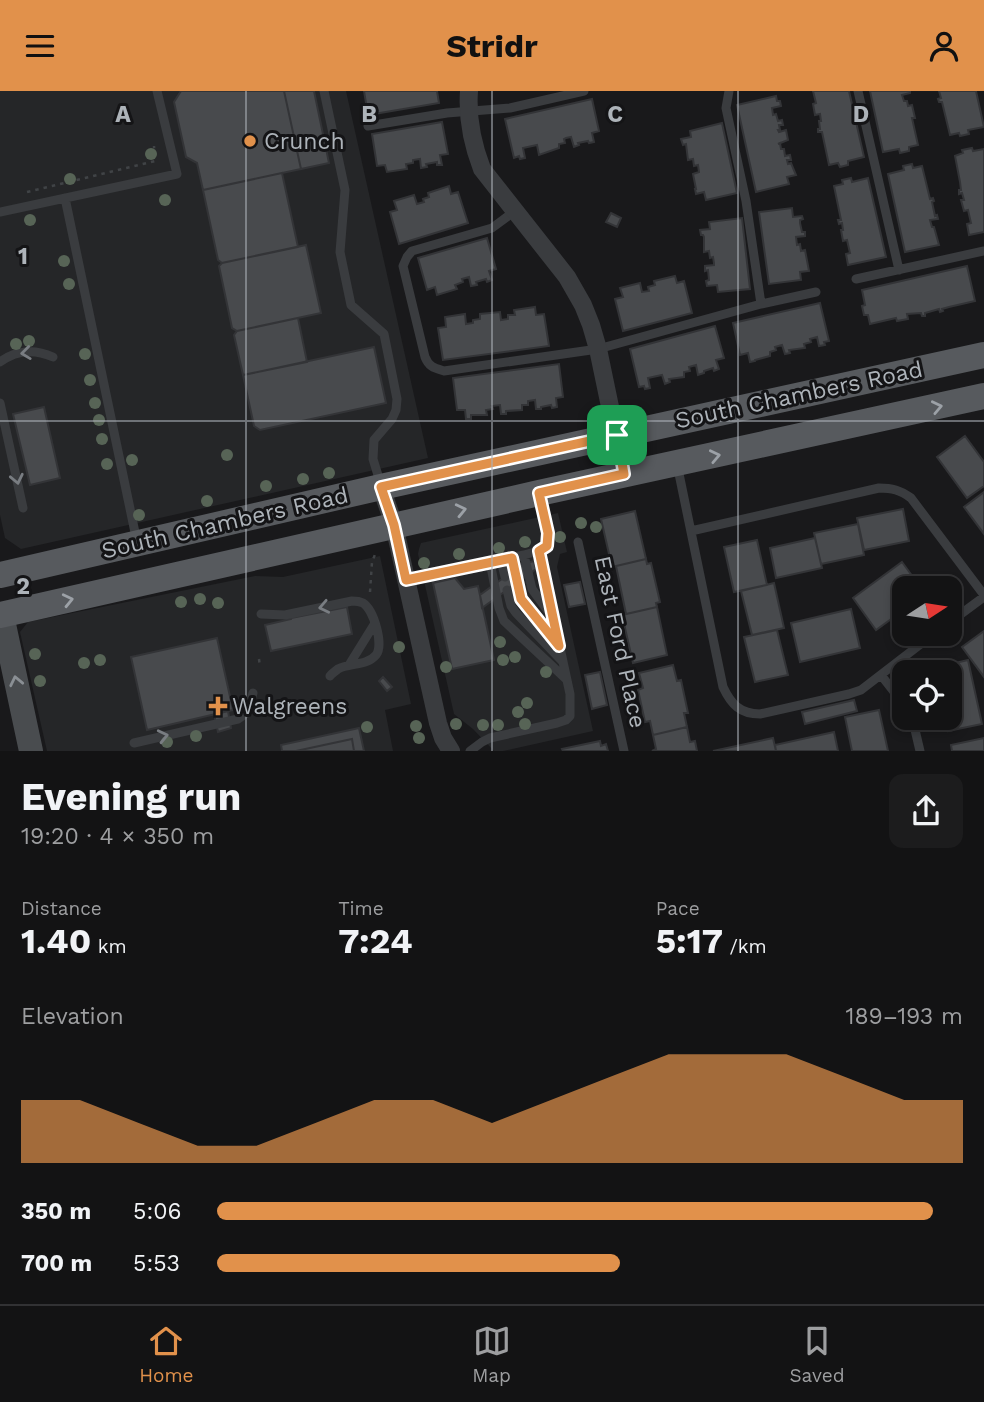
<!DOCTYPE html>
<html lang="en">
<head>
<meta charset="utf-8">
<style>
	body { margin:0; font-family:"Work Sans",sans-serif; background:#1c1c1d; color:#f1f3f6; height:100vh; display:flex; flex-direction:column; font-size:26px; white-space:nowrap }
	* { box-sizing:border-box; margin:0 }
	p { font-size:23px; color:#9d9ea0 }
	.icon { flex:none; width:38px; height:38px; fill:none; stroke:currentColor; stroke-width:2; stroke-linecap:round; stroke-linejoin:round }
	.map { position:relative; height:660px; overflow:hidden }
	.details { display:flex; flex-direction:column; background:#131314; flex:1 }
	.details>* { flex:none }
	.needle { width:46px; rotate:78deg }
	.controls { position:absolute; left:892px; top:485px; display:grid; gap:14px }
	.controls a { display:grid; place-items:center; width:70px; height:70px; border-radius:14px; background:#131314; box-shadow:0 4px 10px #0003,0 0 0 2px #323234; font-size:35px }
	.pin { position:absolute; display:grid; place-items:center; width:60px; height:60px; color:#fff; margin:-30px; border-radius:14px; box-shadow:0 4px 10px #0006 }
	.round { display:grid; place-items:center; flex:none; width:74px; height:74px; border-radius:14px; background:#1c1c1d }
	.overview { display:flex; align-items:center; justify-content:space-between; height:119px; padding:0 21px }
	h1 { font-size:38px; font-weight:700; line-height:52px }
	.figures { display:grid; grid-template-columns:repeat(3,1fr); gap:10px; height:119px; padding:7px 21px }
	.figures div { display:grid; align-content:center }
	.figures b { font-size:35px; font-weight:700 }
	.figures small { font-size:19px; font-weight:400 }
	.figures p { font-size:19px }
	.chart { height:196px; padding:14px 21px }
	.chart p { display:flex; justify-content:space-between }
	.chart svg { width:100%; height:126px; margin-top:7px; fill:#e1914b; opacity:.7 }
	ul { padding:0 21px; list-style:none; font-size:23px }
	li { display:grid; grid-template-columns:112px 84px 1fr; align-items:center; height:52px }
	li i { height:18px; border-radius:9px; background:#e1914b }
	header { display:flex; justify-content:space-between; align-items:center; height:91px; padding:0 21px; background:#e1914b; color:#111; font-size:32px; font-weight:700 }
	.tab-bar { display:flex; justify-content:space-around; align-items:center; height:98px; border-top:2px solid #323234; background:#131314; font-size:19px; color:#9d9ea0 }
	.tab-bar a { display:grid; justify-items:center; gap:4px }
	.tab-bar .selected { color:#e1914b }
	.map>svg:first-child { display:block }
</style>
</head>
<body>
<header><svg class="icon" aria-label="menu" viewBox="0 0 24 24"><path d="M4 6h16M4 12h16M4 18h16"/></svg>Stridr<svg class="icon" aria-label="person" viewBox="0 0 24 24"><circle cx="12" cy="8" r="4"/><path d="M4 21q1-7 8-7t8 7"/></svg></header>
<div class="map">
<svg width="984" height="660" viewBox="0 0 984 660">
	<rect width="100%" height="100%" fill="#19191b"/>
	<path fill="#252628" d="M0 0H346L428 367 21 458 5 447 0 424Z
		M558 422 567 461 560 463 557 476 593 640 503 660H494L473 638 454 623 418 463 419 458 421 452Z
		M380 465 411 613 385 619 393 660H47L20 541 28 531 255 485 283 486Z"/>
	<path fill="#484a4d" stroke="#333437" stroke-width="2" d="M181 0H284L301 78 203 99 197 72 186 66 174 11Z
		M284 0H314L329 72 301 78Z
		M364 0H437L439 12 368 24Z
		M813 0H849L864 66 848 70V74L840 76 838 72 829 74 822 41H818V38H820L819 30H821L820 23 815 24 813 13 816 12Z
		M870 0H910V2L902 4 904 10H907L908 15 912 14 915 27H912L918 54 909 56V60L900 62 899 58 883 61Z
		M939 0H976L984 36 968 39 969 43 960 45 959 42 950 44 942 11H939L938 8 941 7Z
		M776 5 777 10H780L781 15 772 17 773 24 776 23 778 30 782 29 783 34H779L780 39H778L779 41 786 39 788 49 778 53 780 52 781 58H784L785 65 790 64 791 69H787L788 73 791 72 796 84 787 86 789 93 756 101 737 14Z
		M592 8 599 40 592 42 594 51 589 52 588 50 578 52 579 54 574 56 571 46 566 47 564 48 565 52 559 53V57L539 64 537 54 523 57 525 67 520 68 519 65 514 67 505 28Z
		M442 31 448 63 440 64 442 74H437V71L426 73 427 76 421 77 420 68 413 69V72L406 73 407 78 387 81 385 74 377 75 372 43Z
		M722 32 737 102 706 109 704 101 696 103 695 98H696L693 83 699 81 698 74 694 75 693 68 688 69 686 53 683 54 681 48 691 46 690 40Z
		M972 57 973 60 984 58V141L969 144 967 133 971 132 968 119 964 120 961 109H964L962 102 959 103V99H961L960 91 955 65 963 62 962 59Z
		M912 73 913 77 922 75 930 108 933 107 934 110 932 111 935 125 937 124 938 128 930 129 932 136H934L939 154 905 161 888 83 904 79 903 75Z
		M282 82 298 156 222 172 218 169 203 99Z
		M851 87 852 91 868 87 886 166 848 174 846 163 850 162 847 149 843 150 841 139H843L842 132 839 133 838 129H841L834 95 843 93 842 89Z
		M449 95 451 103 458 101 468 132 399 153 390 121 397 119 394 110 414 104 417 113 424 111 423 108 429 106 428 102Z
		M792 117 793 126 802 125 803 128 800 129V132L802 141H805V145L796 146 797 154 800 153 801 160 805 159 809 180 800 181 801 189 769 193 759 121Z
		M611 122 621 127 617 136 606 131Z
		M742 127 750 198 718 201 717 194 707 195 706 190 709 189 708 179 705 180V175L714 174V172L713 166 710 167 709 160 704 161V146L703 144H701L700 139 710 138 709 131Z
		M487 147 496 178 489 180 492 189 487 191 486 188 476 191 477 194 471 195 469 186 462 188 463 191 455 194 457 198 437 204 435 196 427 199 418 167Z
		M306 154 321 222 237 240 232 237 219 175 222 172Z
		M967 175 975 210 949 216 942 218 943 220 940 221 939 218 925 222V225H922L921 222 907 223 908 228 897 230 896 227 870 233 868 224H864L862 215 865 214 862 199Z
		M675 185 677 192 684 190 692 222 623 240 615 208 623 206 620 197 640 192 642 201 649 200 648 196 655 194 654 190Z
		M820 212 829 250 824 251 825 254 819 255 817 246 810 248 811 251 804 253 805 257 789 259 790 262 785 263 782 254 775 256 776 259 770 261V265L755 269V270L750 271 748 262 740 264 733 232Z
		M535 216 536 224 544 223 549 255 443 269 438 237 446 236 445 226 465 223 466 233 473 232V229L480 228V223L500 221 501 229 508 228V224H515L514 219Z
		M298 227 307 271 243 284 234 244 237 240Z
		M715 235 724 267 716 269 719 278 714 280 713 277 704 280V282L698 284 696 274 689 276 690 280 684 281V286L669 288 670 291 665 293 662 284 648 287 650 297 645 298 644 295 639 296 630 258Z
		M374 256 386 312 260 339 254 335 243 284Z
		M559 273 563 306 556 307 557 316 552 317 551 314 541 316V318H536L535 309 528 310V314H522V319L506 320V323H501L500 314 492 315 493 318 486 319 487 324H471V328H466L465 319H457L453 287Z
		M44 316 60 387 30 394 13 323Z
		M965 345 984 371V395L967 407 937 366Z
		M984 401V443L964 416Z
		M903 418 909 450 864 459 857 427Z
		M635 420 646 468 612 476 601 428Z
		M858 433 864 464 821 473 814 442Z
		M815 447 822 477 776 487 770 457Z
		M757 449 767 494 734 501 724 456Z
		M646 468 647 473 651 472 660 511 656 512 657 516 626 523 616 475Z
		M534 470 536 478 482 517 480 504 518 476V474Z
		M902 471 921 497H905V518L876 539 853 507Z
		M455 487 464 498 478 495 494 569 452 578 433 492Z
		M580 491 585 513 569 516 564 494Z
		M774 492 784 537 752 544 741 500Z
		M347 516 352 543 271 560 265 534 291 528V527Z
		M657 516 667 564 633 572 622 524Z
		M851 518 860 557 800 571 791 532Z
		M777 539 788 584 755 591 744 546Z
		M984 540V586L962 556Z
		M217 547 233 619 147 639 131 566Z
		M968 569 982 633 948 640 945 626H950V581H935L934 577Z
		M673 574 677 590 681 589 688 622H684L687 636 653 644 650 630 645 631 638 599 643 597 639 582Z
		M600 581 607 614 592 618 585 584Z
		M383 586 392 596 387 600 379 590Z
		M854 609 857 620 805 633 802 621Z
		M879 619 888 660H852L845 626Z
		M228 620 231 637 218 641 214 623Z
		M687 636 690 651 695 650 697 660H652L656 658 653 644Z
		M359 637 364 660H354L352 648 296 660H282L281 654Z
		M834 641 838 660H776L775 654Z
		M773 647 776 660H713Z
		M984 647V660H952L951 654Z
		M352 648 354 660H296Z
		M600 650 601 655 606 653 608 660H563L562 658Z"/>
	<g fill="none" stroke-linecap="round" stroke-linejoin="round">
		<path stroke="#404346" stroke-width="2.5" stroke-dasharray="3.5 5" stroke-linecap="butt" d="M27 101 155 70 154 55
			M370 501 372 471 376 461
			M259 568 260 576"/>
		<path stroke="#3a3c3f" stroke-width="9" d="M324 0 345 99 340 161 351 214 384 243 397 308 396 319 392 328 374 349 373 368 381 394
			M729 0 726 17 746 110 761 213
			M858 0 899 179
			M368 35 447 22 510 17 584 0
			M65 107 137 451
			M515 120 492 137 412 160 407 166 403 175 425 266C429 276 434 277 444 280L598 258 761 213 816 201
			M0 121 177 83 157 0
			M856 188 984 160
			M0 271C16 259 35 258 53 266
			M0 312 23 417
			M677 373 723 596C731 613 740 623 760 623L849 603 861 599 935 542
			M691 440 879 397C892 397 900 399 911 407L984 504
			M578 451 624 660
			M524 464 532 498 551 524
			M512 467 521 508 558 554
			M501 469 505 486
			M490 471 499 517 504 530 566 588
			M406 489 524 464 545 458C553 442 543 420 539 404
			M507 499 511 515 516 522 562 570
			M261 523 285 524 352 510C357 510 359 510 363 512 374 519 384 554 376 564 367 575 349 572 338 578 337 579 331 583 330 585
			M950 531 984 506
			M349 574 375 532
			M881 584 905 615
			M912 626 920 660
			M134 652 238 628 248 621 253 602
			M470 660 482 651 490 647 557 632 566 629 570 625V603L539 460"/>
		<path stroke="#3a3c3f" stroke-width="18" d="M469 0C467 28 472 52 482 78L567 186 583 214 591 234 598 258 624 383
			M381 396 394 434 438 632 443 647 451 660"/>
		<path stroke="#494c4f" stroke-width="24" d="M2 524 31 660"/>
		<path stroke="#575a5e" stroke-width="26" d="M0 484 381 396 984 264
			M0 524 539 402 984 305"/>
	</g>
	<g fill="#576456">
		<circle cx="151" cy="63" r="6"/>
		<circle cx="70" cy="88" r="6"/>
		<circle cx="165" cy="109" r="6"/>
		<circle cx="30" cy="129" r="6"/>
		<circle cx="64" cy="170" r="6"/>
		<circle cx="69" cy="193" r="6"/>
		<circle cx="29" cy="250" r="6"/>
		<circle cx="16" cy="253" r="6"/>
		<circle cx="85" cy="263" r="6"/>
		<circle cx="90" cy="289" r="6"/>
		<circle cx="95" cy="312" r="6"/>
		<circle cx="99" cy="329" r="6"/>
		<circle cx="102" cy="348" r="6"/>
		<circle cx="227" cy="364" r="6"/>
		<circle cx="132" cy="369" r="6"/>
		<circle cx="107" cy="373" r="6"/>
		<circle cx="329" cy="382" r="6"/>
		<circle cx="303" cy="388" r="6"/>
		<circle cx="266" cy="395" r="6"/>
		<circle cx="207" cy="410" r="6"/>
		<circle cx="139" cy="424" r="6"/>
		<circle cx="581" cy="432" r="6"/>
		<circle cx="596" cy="436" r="6"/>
		<circle cx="560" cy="446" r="6"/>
		<circle cx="525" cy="451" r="6"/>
		<circle cx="499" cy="457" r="6"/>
		<circle cx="459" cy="463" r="6"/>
		<circle cx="424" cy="472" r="6"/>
		<circle cx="200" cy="508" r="6"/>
		<circle cx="181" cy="511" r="6"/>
		<circle cx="218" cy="512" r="6"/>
		<circle cx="500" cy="551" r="6"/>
		<circle cx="399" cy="556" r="6"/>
		<circle cx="35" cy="563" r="6"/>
		<circle cx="515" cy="566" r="6"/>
		<circle cx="100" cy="569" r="6"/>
		<circle cx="503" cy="569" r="6"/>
		<circle cx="84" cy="572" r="6"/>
		<circle cx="446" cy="576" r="6"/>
		<circle cx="546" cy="581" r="6"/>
		<circle cx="40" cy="590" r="6"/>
		<circle cx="527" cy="612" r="6"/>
		<circle cx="518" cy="621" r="6"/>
		<circle cx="456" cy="633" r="6"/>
		<circle cx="525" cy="633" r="6"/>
		<circle cx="483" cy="634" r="6"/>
		<circle cx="498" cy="634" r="6"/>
		<circle cx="416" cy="635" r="6"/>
		<circle cx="367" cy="636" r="6"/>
		<circle cx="196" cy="645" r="6"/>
		<circle cx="419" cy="647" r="6"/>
		<circle cx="167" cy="651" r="6"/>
	</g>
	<defs><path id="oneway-chevron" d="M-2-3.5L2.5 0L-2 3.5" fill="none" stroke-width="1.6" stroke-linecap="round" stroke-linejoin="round" transform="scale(1.75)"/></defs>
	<g stroke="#797d82">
		<use href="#oneway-chevron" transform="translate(26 262) rotate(173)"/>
		<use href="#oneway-chevron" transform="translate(17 388) rotate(78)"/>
		<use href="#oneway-chevron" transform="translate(324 516) rotate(168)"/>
		<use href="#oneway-chevron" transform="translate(163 645) rotate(-13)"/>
	</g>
	<g stroke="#9ca1a7">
		<use href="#oneway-chevron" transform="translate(937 316) rotate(-12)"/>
		<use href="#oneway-chevron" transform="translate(715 365) rotate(-12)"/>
		<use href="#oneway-chevron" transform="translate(461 419) rotate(-13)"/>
		<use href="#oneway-chevron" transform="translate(68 509) rotate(-13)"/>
	</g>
	<use stroke="#8a8f94" href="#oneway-chevron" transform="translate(16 590) rotate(-102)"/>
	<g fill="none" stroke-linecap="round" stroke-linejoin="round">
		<defs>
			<path id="route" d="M617 344 624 383 539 402 548 442 547 455 539 460 559 555 521 508 512 467 406 489 394 434 381 396Z"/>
		</defs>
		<use href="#route" stroke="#fff" stroke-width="14"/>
		<use href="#route" stroke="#e1914b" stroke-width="9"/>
	</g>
	<path fill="none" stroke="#adb3b9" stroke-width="2" stroke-opacity="0.55" d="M246 0V660M492 0V660M738 0V660M0 330H984"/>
	<g fill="#e1914b" stroke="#141416" stroke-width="2.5">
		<circle cx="250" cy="50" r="7"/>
		<path d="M214.5 604.5h7v7h7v7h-7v7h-7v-7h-7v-7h7z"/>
	</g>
	<g text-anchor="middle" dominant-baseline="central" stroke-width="6" stroke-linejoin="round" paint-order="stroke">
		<g font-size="23" fill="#adb3b9" stroke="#141416" text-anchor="start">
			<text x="264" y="50">Crunch</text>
			<text x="232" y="615">Walgreens</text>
		</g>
		<g font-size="23" fill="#adb3b9" stroke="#141416">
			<text transform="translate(799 304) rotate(-12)">South Chambers Road</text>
			<text transform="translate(225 432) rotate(-13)">South Chambers Road</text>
			<text transform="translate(620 551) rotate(78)">East Ford Place</text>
		</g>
	</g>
	<g font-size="23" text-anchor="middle" font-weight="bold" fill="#adb3b9" stroke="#141416" stroke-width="6" stroke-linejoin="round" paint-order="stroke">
		<text x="123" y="31">A</text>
		<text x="369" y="31">B</text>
		<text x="615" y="31">C</text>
		<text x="861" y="31">D</text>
		<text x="23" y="173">1</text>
		<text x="23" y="503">2</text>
	</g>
</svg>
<div class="controls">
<a><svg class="needle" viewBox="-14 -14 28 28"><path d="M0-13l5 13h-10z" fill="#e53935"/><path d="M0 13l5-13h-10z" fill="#9d9ea0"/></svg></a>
<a><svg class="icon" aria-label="locate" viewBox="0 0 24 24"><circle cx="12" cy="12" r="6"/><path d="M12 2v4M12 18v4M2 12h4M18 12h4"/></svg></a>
</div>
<div class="pin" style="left:617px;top:344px;background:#1e9e55"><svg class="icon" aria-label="arrive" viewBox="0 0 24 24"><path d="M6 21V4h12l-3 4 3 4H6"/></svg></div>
</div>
<section class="details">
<div class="overview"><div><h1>Evening run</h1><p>19:20 · 4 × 350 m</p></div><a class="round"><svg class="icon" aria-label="share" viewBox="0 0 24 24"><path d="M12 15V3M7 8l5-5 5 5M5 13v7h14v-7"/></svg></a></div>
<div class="figures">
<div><p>Distance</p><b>1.40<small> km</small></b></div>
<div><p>Time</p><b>7:24</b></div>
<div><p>Pace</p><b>5:17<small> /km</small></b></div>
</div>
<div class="chart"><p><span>Elevation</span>189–193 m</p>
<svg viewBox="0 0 160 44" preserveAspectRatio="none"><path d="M0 44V22L10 22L20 30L30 38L40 38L50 30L60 22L70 22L80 30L90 22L100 14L110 6L120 6L130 6L140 14L150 22L160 22V44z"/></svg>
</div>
<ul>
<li><b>350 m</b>5:06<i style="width:96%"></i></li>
<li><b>700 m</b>5:53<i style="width:54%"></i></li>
</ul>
</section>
<nav class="tab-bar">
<a class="selected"><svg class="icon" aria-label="home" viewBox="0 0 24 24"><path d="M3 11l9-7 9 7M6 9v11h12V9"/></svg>Home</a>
<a><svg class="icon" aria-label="map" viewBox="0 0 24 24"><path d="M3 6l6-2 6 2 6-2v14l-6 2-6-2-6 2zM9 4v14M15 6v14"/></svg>Map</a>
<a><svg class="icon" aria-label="saved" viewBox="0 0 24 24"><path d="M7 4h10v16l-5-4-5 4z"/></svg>Saved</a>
</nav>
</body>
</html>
